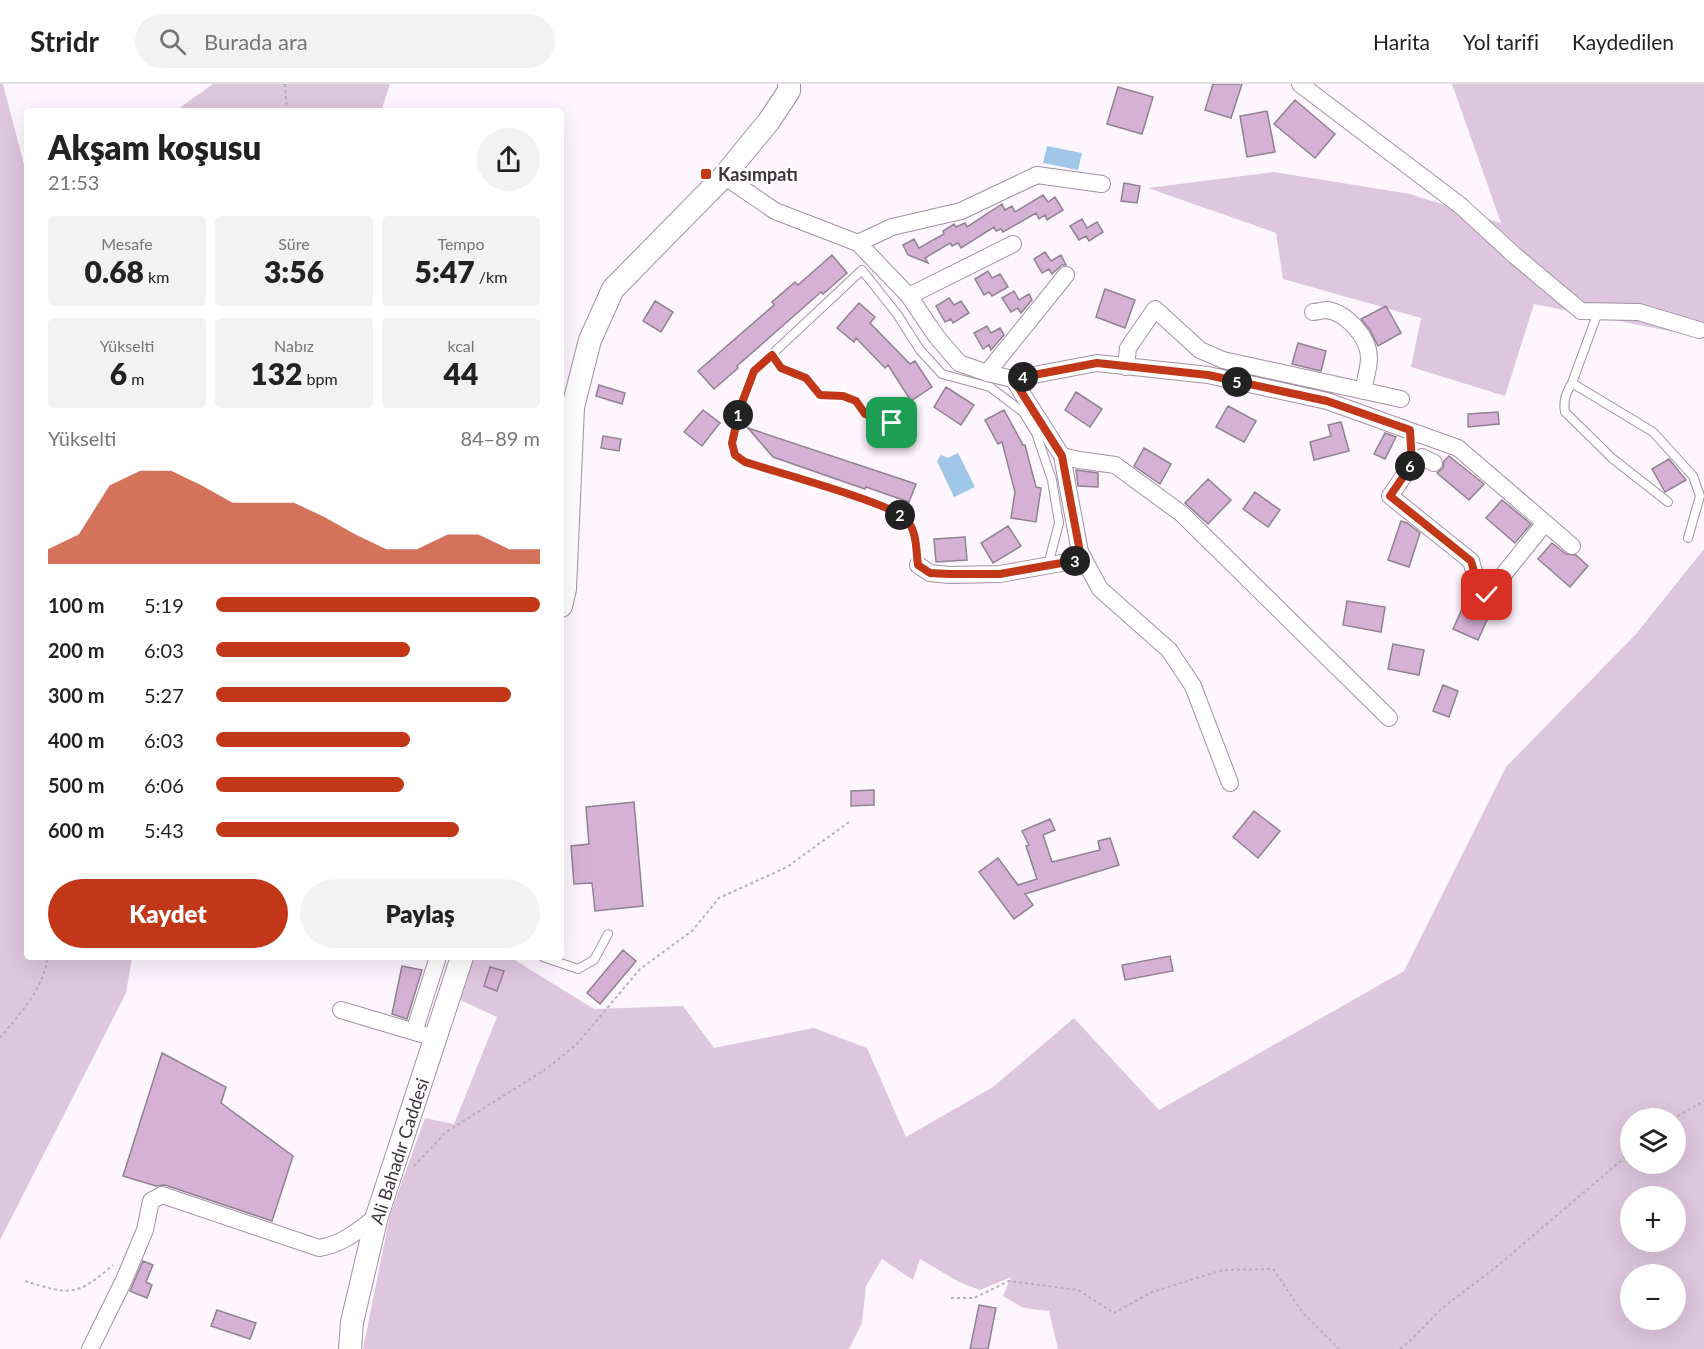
<!DOCTYPE html>
<html lang="tr">
<head>
<meta charset="utf-8">
<style>
	body { margin:0; font-family:Lato,sans-serif; background:#f2f2f2; color:#222; height:100vh; display:flex; flex-direction:column; font-size:22px; white-space:nowrap }
	* { box-sizing:border-box; margin:0 }
	p { font-size:20px; color:#767676 }
	.icon { flex:none; width:33px; height:33px; fill:none; stroke:currentColor; stroke-width:2; stroke-linecap:round; stroke-linejoin:round }
	.map { position:relative; flex:1; overflow:hidden }
	.details { position:absolute; left:24px; top:24px; width:540px; height:852px; display:flex; flex-direction:column; background:#fff; border-radius:6px; box-shadow:0 6px 24px #0002 }
	.details>* { flex:none }
	.fabs { position:absolute; left:1620px; top:1024px; display:grid; gap:12px }
	.fabs a { display:grid; place-items:center; width:66px; height:66px; border-radius:50%; background:#fff; box-shadow:0 6px 24px #0002; font-size:30px }
	.pin { position:absolute; display:grid; place-items:center; width:51px; height:51px; color:#fff; margin:-26px; border-radius:12px; box-shadow:0 3px 9px #0006 }
	.km { position:absolute; width:30px; height:30px; margin:-15px; border-radius:50%; background:#222; color:#fff; font-size:16px; line-height:30px; text-align:center }
	.round { display:grid; place-items:center; flex:none; width:63px; height:63px; border-radius:32px; background:#f2f2f2 }
	.summary { display:flex; align-items:center; justify-content:space-between; height:102px; padding:0 24px }
	h1 { font-size:33px; font-weight:800; line-height:45px }
	.stats { display:grid; grid-template-columns:repeat(3,1fr); gap:9px; height:102px; padding:6px 24px }
	.stats div { display:grid; align-content:center; border-radius:6px; background:#f2f2f2; text-align:center }
	.stats b { font-size:30px; font-weight:800 }
	.stats small { font-size:16px; font-weight:400 }
	.stats p { font-size:16px }
	.chart { height:168px; padding:12px 24px }
	.chart p { display:flex; justify-content:space-between }
	.chart svg { width:100%; height:108px; margin-top:6px; fill:#c23718; opacity:.7 }
	.cta { display:flex; gap:12px; margin-top:auto; padding:12px 24px }
	.cta a { flex:1; height:69px; border-radius:36px; background:#c23718; color:#fff; font-size:24px; font-weight:800; line-height:69px; text-align:center }
	.cta a+a { background:#f2f2f2; color:#222 }
	ul { padding:0 24px; list-style:none; font-size:20px }
	li { display:grid; grid-template-columns:96px 72px 1fr; align-items:center; height:45px }
	li i { height:15px; border-radius:8px; background:#c23718 }
	header { display:flex; align-items:center; gap:36px; box-sizing:border-box; height:84px; padding:0 30px; background:#fff; border-bottom:2px solid #e0e0e0 }
	header strong { font-size:28px }
	nav { display:flex; gap:33px; margin-inline-start:auto; font-size:21px }
	.search { width:420px; height:54px; background:#f2f2f2; display:flex; align-items:center; gap:15px; box-sizing:border-box; padding:0 21px; border-radius:33px; color:#767676; font-size:22px }
	.map>svg:first-child { display:block }
</style>
</head>
<body>
<header>
<strong>Stridr</strong>
<div class="search"><svg class="icon" aria-label="search" viewBox="0 0 24 24"><circle cx="10" cy="10" r="6"/><path d="M15 15l6 6"/></svg>Burada ara</div>
<nav><a>Harita</a><a>Yol tarifi</a><a>Kaydedilen</a></nav>
</header>
<div class="map">
<svg width="1704" height="1265" viewBox="0 0 1704 1265">
	<rect width="100%" height="100%" fill="#fef6fe"/>
	<path fill="#dec6df" fill-rule="evenodd" d="M0 0H3L27 92V873H132L126 909 0 1156Z
		M213 0H390L381 27H175Z
		M1452 0H1704V254L1534 220 1505 312 1411 283 1421 234 1283 195 1276 149 1148 104 1274 88 1410 110 1501 139Z
		M1704 465V1265H1058L1049 1227 1023 1224 1003 1212 1011 1193 980 1206 959 1198 920 1175 913 1196 882 1175 866 1202 862 1239 849 1265H363L390 1131 425 1034 454 1040 497 933 449 911 464 873H510L594 925 683 922 714 964 814 944 867 964 906 1053 993 1003 1074 934 1159 1026 1404 887 1506 683 1636 550ZM1630 1035H1676V1080H1630ZM1630 1113H1676V1158H1630ZM1630 1191H1676V1236H1630Z"/>
	<path fill="#a0c6e8" d="M1047 62 1082 69 1078 86 1043 79Z
		M958 369 975 403 954 413 937 377 941 371 948 374Z"/>
	<path fill="#d5b1d6" stroke="#928193" stroke-width="1.5" d="M1213 0H1242L1231 34 1205 26Z
		M1118 3 1153 13 1142 50 1107 40Z
		M1295 16 1335 50 1315 74 1274 40Z
		M1267 27 1275 68 1247 73 1240 32Z
		M1124 99 1140 102 1137 119 1121 117Z
		M1043 111 1048 118 1055 113 1063 126 1047 136 1045 131 1039 135 1036 129 1003 148 1001 145 996 147 994 143 961 164 958 159 952 162 950 159 925 174 928 179 908 171 903 161 914 155 919 164 944 150 943 147 954 140 956 143 965 139 967 143 1002 120 1005 126 1012 122 1015 128Z
		M1082 135 1087 144 1097 138 1103 148 1089 157 1086 152 1079 156 1070 142Z
		M1045 168 1051 177 1061 171 1066 181H1062L1052 190 1049 185 1042 189 1034 175Z
		M832 171 847 189 823 210 821 208 737 282 738 284 714 305 698 287 774 221 772 218 795 198 798 201Z
		M988 187 992 194 1000 190 1008 203 992 212 989 208 984 211 975 195Z
		M1105 205 1135 216 1125 244 1096 233Z
		M1014 207 1019 216 1029 210 1032 216 1021 229 1018 224 1011 228 1002 214Z
		M949 214 954 221 961 217 969 229 953 239 951 235 945 238 936 222Z
		M655 217 673 228 661 248 643 237Z
		M859 219 875 233 870 239 910 280 915 277 932 303 911 317 888 281 885 284 856 254 854 258 837 244Z
		M1386 222 1401 249 1378 262 1370 246 1361 235Z
		M987 242 991 249 1000 244 1004 251 991 266 989 261 983 265 974 249Z
		M1298 259 1326 267 1321 287 1292 280Z
		M599 301 625 309 622 320 596 312Z
		M946 303 974 321 961 341 934 323Z
		M1076 308 1102 325 1090 343 1065 326Z
		M1228 322 1256 337 1244 358 1216 343Z
		M703 326 720 339 702 362 684 348Z
		M1004 326 1023 361H1025L1036 403 1041 404 1036 438 1011 434 1015 408 1002 358 998 360 985 336Z
		M1498 328 1499 340 1468 343V330Z
		M1341 338 1349 367 1314 376 1310 358 1331 352 1328 341Z
		M748 344 916 400 909 418 866 403 865 405 773 373Z
		M1385 349 1396 353 1385 375 1374 370Z
		M603 352 621 355 619 367 601 364Z
		M1144 364 1171 380 1160 400 1134 382Z
		M1449 372 1484 400 1469 416 1437 389 1443 384 1444 377Z
		M1669 375 1686 396 1665 408 1652 385Z
		M1076 386 1098 389V403L1078 402Z
		M1208 395 1231 416 1208 440 1185 419Z
		M1255 408 1280 426 1268 443 1243 425Z
		M1502 416 1531 440 1515 459 1486 434Z
		M1401 437 1407 439 1420 449 1409 483 1388 476Z
		M1008 442 1021 462 993 479 981 459Z
		M965 453 967 476 936 478 934 455Z
		M1552 459 1566 470 1576 471 1588 482 1570 503 1538 475Z
		M1466 516 1491 527 1478 556 1453 545Z
		M1347 517 1385 523 1381 548 1343 541Z
		M1393 560 1424 566 1419 591 1388 585Z
		M1443 601 1458 607 1449 633 1433 627Z
		M874 706V721L851 722V707Z
		M634 718 643 822 595 827 592 799 574 800 571 762 589 760 586 723Z
		M1254 727 1280 747 1258 774 1233 753Z
		M1050 735 1055 746 1043 751 1052 778 1100 766 1098 757 1110 754 1119 781 1025 810 1033 821 1014 835 979 788 998 774 1018 801 1037 795 1026 762 1029 761 1022 747Z
		M623 866 636 877 600 920 587 909Z
		M1170 872 1173 887 1125 896 1122 881Z
		M402 882 422 886 407 935 392 930Z
		M490 883 504 887 497 907 484 902Z
		M162 969 226 1003 221 1019 293 1072 272 1137 165 1101 156 1102 123 1092Z
		M143 1177 153 1181 146 1198 152 1201 147 1214 130 1207Z
		M979 1221 996 1224 988 1265H970Z
		M217 1226 256 1239 250 1255 211 1242Z"/>
	<g fill="none" stroke-linecap="round" stroke-linejoin="round">
		<defs>
			<path id="service" d="M1598 228 1572 299C1566 309 1563 316 1565 328L1613 375 1668 418
				M1572 299 1653 348 1693 392 1700 412 1688 454
				M918 481C916 466 917 448 908 436 895 421 772 387 745 378L735 371 732 359 740 324 754 287 862 186 897 230 920 266 942 290 990 303 1023 328 1036 349 1052 396 1059 439 1048 481
				M543 873 578 885 594 876 608 850"/>
			<path id="minor" d="M1300 0 1461 122 1513 170 1581 227 1639 228 1699 246
				M724 92 775 127 858 159 909 212 936 252 959 279 987 289 1013 295 1097 279 1208 291 1327 317 1458 364 1572 462
				M858 159 892 143 961 127 1037 91 1102 100
				M909 212 1013 160
				M1313 228C1317 228 1323 226 1327 226 1347 229 1369 254 1369 274 1369 284 1365 296 1363 307
				M1126 283 1128 264 1155 225 1200 266 1223 276 1401 315
				M987 289 1066 191
				M1013 295 1062 372 1080 468 1100 505 1169 566 1193 602 1230 699
				M1062 372 1079 376 1115 381 1182 430 1389 634
				M1434 379 1422 373 1412 380 1390 412 1471 477 1478 501 1487 511 1545 439
				M918 481 930 489 949 491 1000 490 1084 475
				M341 926 435 954
				M414 948 438 873
				M90 1265 124 1196 145 1146 151 1117 162 1111 319 1164C343 1160 358 1147 377 1132"/>
			<path id="secondary" d="M561 522 565 505 573 323 590 256 613 205 724 92 769 37 789 7V0
				M350 1265 352 1238 377 1132 462 873"/>
		</defs>
		<use href="#service" stroke="#a291a3" stroke-width="10"/>
		<use href="#minor" stroke="#a291a3" stroke-width="18"/>
		<use href="#secondary" stroke="#a291a3" stroke-width="24"/>
		<path stroke="#b8b0b8" stroke-width="2" stroke-dasharray="3 3" stroke-linecap="butt" d="M285 0 287 27
			M778 281 781 284 806 294 820 311 843 312 856 317 865 330 892 339
			M0 954C20 929 43 906 48 873
			M1672 1035 1704 1017
			M414 1082 446 1048 546 985 577 960 640 885 692 847 719 814 787 783 849 738
			M25 1197C70 1211 76 1213 113 1181
			M951 1214H974L1009 1197 1078 1206 1114 1229 1152 1208 1223 1186 1273 1185 1303 1229 1339 1265
			M1400 1265 1410 1257 1442 1224 1495 1184 1630 1069"/>
		<use href="#service" stroke="#fff" stroke-width="8"/>
		<use href="#minor" stroke="#fff" stroke-width="16"/>
		<use href="#secondary" stroke="#fff" stroke-width="22"/>
	</g>
	<g fill="none" stroke-linecap="round" stroke-linejoin="round">
		<defs>
			<path id="route" d="M892 339 865 330 856 317 843 312 820 311 806 294 781 284 772 271 754 287 740 324 732 359 735 371 745 378C772 387 895 420 907 436 917 448 916 466 918 481L930 489 949 490H1000L1084 475 1080 468 1062 372 1013 295 1097 279 1208 291 1327 317 1410 346 1412 380 1390 412 1471 477 1478 501 1487 511"/>
		</defs>
		<use href="#route" stroke="#fff" stroke-width="12"/>
		<use href="#route" stroke="#c23718" stroke-width="8"/>
	</g>
	<rect fill="#c23718" stroke="#fff" stroke-width="2" x="700" y="84" width="12" height="12" rx="3"/>
	<g text-anchor="middle" dominant-baseline="central" stroke-width="6" stroke-linejoin="round" paint-order="stroke">
		<g font-size="18" font-weight="bold" fill="#3c353c" stroke="#fff" text-anchor="start">
			<text x="718" y="90">Kasımpatı</text>
		</g>
		<g font-size="18" fill="#3c353c" stroke="#fff">
			<text transform="translate(399 1067) rotate(-72)">Ali Bahadır Caddesi</text>
		</g>
	</g>
</svg>
<div class="fabs">
<a><svg class="icon" aria-label="layers" viewBox="0 0 24 24"><path d="M12 4l9 5-9 5-9-5zM3 14l9 5 9-5"/></svg></a>
<a>+</a>
<a>−</a>
</div>
<div class="pin" style="left:892px;top:339px;background:#1e9e55"><svg class="icon" aria-label="arrive" viewBox="0 0 24 24"><path d="M6 21V4h12l-3 4 3 4H6"/></svg></div>
<div class="pin" style="left:1487px;top:511px;background:#d93025"><svg class="icon" aria-label="check" viewBox="0 0 24 24"><path d="M5 12l5 5 9-10"/></svg></div>
<b class="km" style="left:738px;top:331px">1</b>
<b class="km" style="left:900px;top:431px">2</b>
<b class="km" style="left:1075px;top:477px">3</b>
<b class="km" style="left:1023px;top:293px">4</b>
<b class="km" style="left:1237px;top:298px">5</b>
<b class="km" style="left:1410px;top:382px">6</b>
<section class="details">
<div class="summary"><div><h1>Akşam koşusu</h1><p>21:53</p></div><a class="round"><svg class="icon" aria-label="share" viewBox="0 0 24 24"><path d="M12 15V3M7 8l5-5 5 5M5 13v7h14v-7"/></svg></a></div>
<div class="stats">
<div><p>Mesafe</p><b>0.68<small> km</small></b></div>
<div><p>Süre</p><b>3:56</b></div>
<div><p>Tempo</p><b>5:47<small> /km</small></b></div>
</div>
<div class="stats">
<div><p>Yükselti</p><b>6<small> m</small></b></div>
<div><p>Nabız</p><b>132<small> bpm</small></b></div>
<div><p>kcal</p><b>44</b></div>
</div>
<div class="chart"><p><span>Yükselti</span>84–89 m</p>
<svg viewBox="0 0 160 44" preserveAspectRatio="none"><path d="M0 44V38L10 32L20 12L30 6L40 6L50 12L60 19L70 19L80 19L90 25L100 32L110 38L120 38L130 32L140 32L150 38L160 38V44z"/></svg>
</div>
<ul>
<li><b>100 m</b>5:19<i style="width:100%"></i></li>
<li><b>200 m</b>6:03<i style="width:60%"></i></li>
<li><b>300 m</b>5:27<i style="width:91%"></i></li>
<li><b>400 m</b>6:03<i style="width:60%"></i></li>
<li><b>500 m</b>6:06<i style="width:58%"></i></li>
<li><b>600 m</b>5:43<i style="width:75%"></i></li>
</ul>
<div class="cta"><a>Kaydet</a><a>Paylaş</a></div>
</section>
</div>
</body>
</html>
